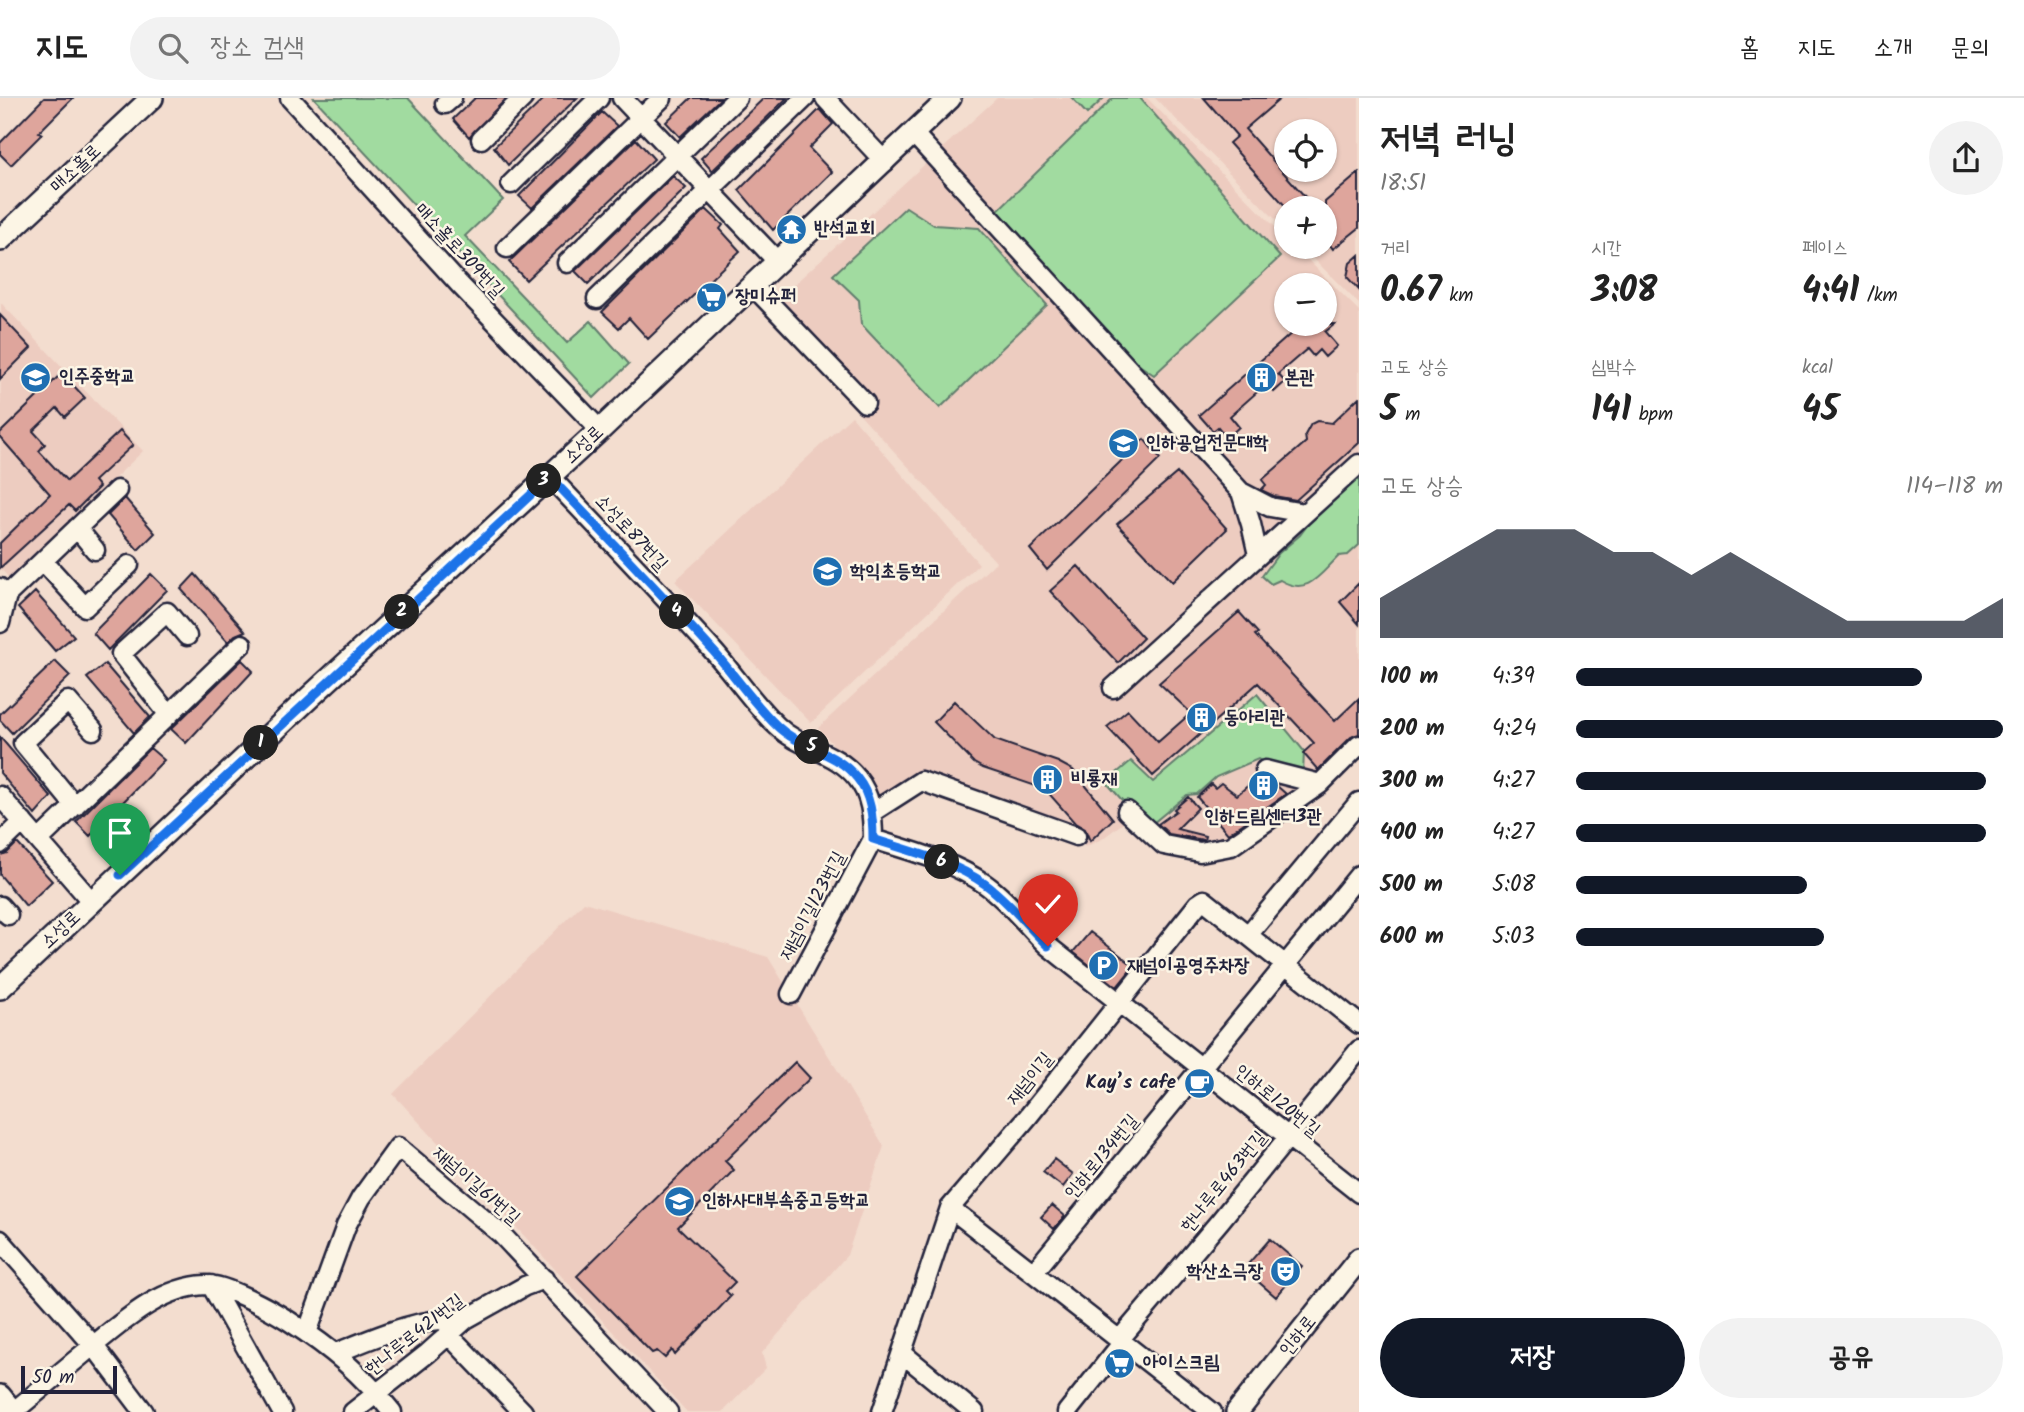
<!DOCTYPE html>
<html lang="ko">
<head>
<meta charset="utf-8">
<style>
	body { margin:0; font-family:Kalam,"Poor Story",sans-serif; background:#f2f2f2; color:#222; height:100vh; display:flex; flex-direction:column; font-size:26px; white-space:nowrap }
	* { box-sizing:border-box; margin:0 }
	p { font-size:23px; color:#767676 }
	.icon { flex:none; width:38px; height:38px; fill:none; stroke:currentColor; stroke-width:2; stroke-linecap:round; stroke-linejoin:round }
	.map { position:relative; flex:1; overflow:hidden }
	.panel { display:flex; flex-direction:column; background:#fff; width:665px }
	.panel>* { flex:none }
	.tools { position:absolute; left:1274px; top:21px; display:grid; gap:14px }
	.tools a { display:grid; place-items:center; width:63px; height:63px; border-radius:50%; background:#fff; box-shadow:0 2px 5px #0004; font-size:35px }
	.scale { position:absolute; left:21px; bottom:18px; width:96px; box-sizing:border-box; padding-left:7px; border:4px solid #22223b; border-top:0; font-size:19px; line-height:24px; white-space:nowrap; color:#22223b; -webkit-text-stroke:5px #fcf5e5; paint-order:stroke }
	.pin { position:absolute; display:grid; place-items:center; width:60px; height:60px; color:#fff; margin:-72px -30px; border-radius:50% 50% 50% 0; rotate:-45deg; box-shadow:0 0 7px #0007 }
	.pin .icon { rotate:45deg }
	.km { position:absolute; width:35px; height:35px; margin:-18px; border-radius:50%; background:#222; color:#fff; font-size:19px; line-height:35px; text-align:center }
	.round { display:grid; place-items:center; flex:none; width:74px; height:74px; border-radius:37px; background:#f2f2f2 }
	.summary { display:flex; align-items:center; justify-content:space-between; height:119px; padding:0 21px }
	h1 { font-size:38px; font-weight:700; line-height:52px }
	.figures { display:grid; grid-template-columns:repeat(3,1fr); gap:10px; height:119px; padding:7px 21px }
	.figures div { display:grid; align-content:center }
	.figures b { font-size:35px; font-weight:700 }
	.figures small { font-size:19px; font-weight:400 }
	.figures p { font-size:19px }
	.chart { height:196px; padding:14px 21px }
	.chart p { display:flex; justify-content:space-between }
	.chart svg { width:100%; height:126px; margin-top:7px; fill:#111827; opacity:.7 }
	.cta { display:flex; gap:14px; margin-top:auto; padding:14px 21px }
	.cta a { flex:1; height:80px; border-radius:42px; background:#111827; color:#fff; font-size:28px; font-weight:700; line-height:80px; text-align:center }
	.cta a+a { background:#f2f2f2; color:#222 }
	ul { padding:0 21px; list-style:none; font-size:23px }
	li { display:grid; grid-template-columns:112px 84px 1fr; align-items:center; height:52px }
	li i { height:18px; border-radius:9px; background:#111827 }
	header { display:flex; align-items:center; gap:42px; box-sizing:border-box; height:98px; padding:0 35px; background:#fff; border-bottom:2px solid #e0e0e0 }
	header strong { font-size:33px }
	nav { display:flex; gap:38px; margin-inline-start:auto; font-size:24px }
	.search { width:490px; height:63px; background:#f2f2f2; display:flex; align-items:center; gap:18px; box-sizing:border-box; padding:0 24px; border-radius:38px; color:#767676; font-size:26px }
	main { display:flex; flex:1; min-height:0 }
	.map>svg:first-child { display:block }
</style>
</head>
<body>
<header>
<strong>지도</strong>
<div class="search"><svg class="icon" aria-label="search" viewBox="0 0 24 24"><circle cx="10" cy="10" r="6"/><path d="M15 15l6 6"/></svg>장소 검색</div>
<nav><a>홈</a><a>지도</a><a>소개</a><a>문의</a></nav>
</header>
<main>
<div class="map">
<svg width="1359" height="1314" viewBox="0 0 1359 1314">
	<rect width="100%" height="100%" fill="#f3ddcf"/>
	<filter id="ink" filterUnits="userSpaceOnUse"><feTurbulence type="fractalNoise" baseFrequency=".0143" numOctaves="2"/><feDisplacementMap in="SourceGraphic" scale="14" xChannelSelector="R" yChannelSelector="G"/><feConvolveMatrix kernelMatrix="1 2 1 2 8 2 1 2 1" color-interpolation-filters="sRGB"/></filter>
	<g filter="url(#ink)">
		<path fill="#edccc0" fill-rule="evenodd" d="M997 0H1147L1286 140V149H1295L1359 213V653L1225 757 1198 756 1127 722 1102 741 1085 749 1076 734 923 677 876 704 850 665 818 630 996 464 765 213ZM1286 187H1325V226H1286Z
			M1155 0H1359V206L1302 149H1325V110H1286V132ZM1286 33H1325V72H1286Z
			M1 205 143 353 10 481 0 470Z
			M852 318 979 466 811 625 675 483Z
			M584 804 768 859 884 1048 847 1157 762 1255 766 1270 723 1314H687L393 996Z"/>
		<path fill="#a1dba0" stroke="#627e6e" stroke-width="2" d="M314 0H408L503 102 465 138 567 245 591 223 629 266 594 300Z
			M1072 0H1104L1087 16Z
			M1113 0H1140L1280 159 1154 277 1108 246 997 113Z
			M906 109 934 127 979 130 1047 207 940 310 861 226 859 202 833 177Z
			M1359 378V447L1348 457 1339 458C1320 476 1308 499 1280 482L1271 486 1262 478 1279 455 1300 437 1309 425Z
			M1257 596 1304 653 1303 677 1271 669 1258 661 1216 679 1197 696 1187 697 1147 730 1106 684 1131 663 1153 684Z"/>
		<path fill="#dea59c" stroke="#22223b" stroke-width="2" d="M44 0H73L39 34 42 36 11 67 0 56V45Z
			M475 0H507L469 39 453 21Z
			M545 0H577L508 67 494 49Z
			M691 0H721L680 39 666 24Z
			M764 0H787L712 73 701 60Z
			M1204 0H1281L1245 31 1315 110H1287L1229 45 1237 38Z
			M820 11 833 26 809 50 832 74 773 132 739 92Z
			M602 14 617 28 532 110 519 98Z
			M636 41 654 61 526 182 509 164Z
			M1359 75V130L1333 151 1325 140V104Z
			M673 78 686 90 588 186 575 173Z
			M706 111 723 127 720 131 740 153 648 241 629 220 619 230 602 214Z
			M1359 157V192L1347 179 1350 165Z
			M0 217 31 250 0 281Z
			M1302 226H1335L1325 234 1337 248 1325 259 1319 252 1313 258 1307 251 1278 276 1285 284 1274 294 1266 286 1230 318 1239 329 1227 340 1218 329 1213 333 1199 317Z
			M62 275 85 300 65 319 57 310 33 333 45 346 39 353 67 383 120 333 133 347 94 383 99 389 75 413 69 407 0 470V445L50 396 0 339V335Z
			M1359 299V345L1296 402 1274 398 1261 392 1266 387 1262 382 1306 344 1305 337 1311 326 1317 323 1332 325Z
			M1144 341 1160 361 1047 472 1030 451Z
			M1177 375 1227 431 1172 484 1117 426Z
			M125 400 155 435 138 452 108 417Z
			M1078 468 1143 540 1118 565 1050 493Z
			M151 476 167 492 108 552 93 535Z
			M195 476 245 533 235 537 228 544 181 491Z
			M1359 485V526L1340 504Z
			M35 494 74 538 55 553 18 510Z
			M1239 514 1258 535 1255 537 1335 623 1359 600V636L1351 639 1318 672 1303 655 1314 645 1258 585 1153 678 1107 629 1128 612 1158 644 1191 615 1159 585Z
			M242 562 253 573 186 645 171 631Z
			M55 563 70 578 12 635 0 622V616Z
			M105 566 150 619 134 635 87 580Z
			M954 603 995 642 1058 664 1073 672 1113 721 1090 743 1085 731 1075 725 1045 691 983 670 974 665 934 624Z
			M0 639 51 699 35 717 0 675Z
			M150 650 164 662 90 738 76 724Z
			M1257 680 1276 687 1286 696 1228 736 1197 699 1211 686 1215 690 1221 685 1237 697Z
			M1188 699 1198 710 1177 731 1205 738 1204 742 1169 736 1158 726 1176 713 1174 711Z
			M17 745 52 783 26 808 0 777V757L7 755Z
			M1090 834 1134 868 1117 889 1073 854Z
			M795 964 810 980 725 1063 734 1072 678 1129 735 1184 726 1193 731 1198 675 1257 672 1252 665 1260 657 1253 652 1255 577 1178Z
			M1054 1061 1073 1076 1063 1089 1043 1074Z
			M1052 1107 1065 1118 1054 1131 1041 1119Z
			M1270 1141 1302 1168 1276 1199 1254 1180 1258 1174 1248 1166Z"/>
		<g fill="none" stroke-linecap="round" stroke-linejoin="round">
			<defs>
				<path id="minor" d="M290 0 460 187 600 332
					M622 0 778 164
					M825 0 885 64
					M445 6 452 0
					M914 36 1241 394 1251 426 1258 457
					M481 41 523 0
					M511 86 599 0
					M507 150 662 0
					M567 165 737 0
					M753 188 865 305
					M597 201 805 0
					M550 379C605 437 661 495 715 555 736 579 754 606 777 628 801 651 836 653 857 680 871 697 873 719 873 741L791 896
					M1241 394 1270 409 1304 415
					M77 430 95 452
					M43 463 85 509 129 467
					M7 497 117 392
					M0 525 7 497 0 490
					M1113 590 1359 366
					M169 617 121 556 167 514 187 538
					M1265 672 1320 686 1359 647
					M0 698 92 804
					M75 708 23 645 68 603 93 632
					M1127 713 1164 747 1200 754 1231 748 1320 686
					M871 715 921 683 1076 738 921 683
					M873 741C910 753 952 763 985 786 1009 803 1027 828 1048 848L1359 1095
					M39 742 242 546
					M0 746 23 724
					M0 808 8 817
					M1248 837 1359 704
					M950 1110 1212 1314
					M0 1142 94 1248 144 1314
					M1034 1174 1359 777
					M211 1187 282 1314
					M307 1235 346 1128 361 1100 398 1049 501 1136 668 1314
					M448 1236 523 1314
					M1120 1241 1220 1123 1359 952
					M336 1255C378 1238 420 1219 466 1221
					M903 1256 974 1314
					M13 1314C36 1295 59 1276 83 1256 118 1228 158 1189 206 1187 225 1186 272 1212 289 1223 332 1251 360 1274 392 1314
					M353 1314 428 1255 466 1221 525 1188 544 1181
					M882 1314 950 1110 1027 1020 1198 806 1204 802 1359 926
					M1067 1314 1123 1244"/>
				<path id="major" d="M0 142 152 0
					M0 890 311 598 600 332 950 0
					M0 1298 13 1314
					M1237 1314 1359 1161"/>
			</defs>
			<use href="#minor" stroke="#22223b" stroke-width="23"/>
			<use href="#major" stroke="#22223b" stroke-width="26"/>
			<use href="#minor" stroke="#fcf5e5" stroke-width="18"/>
			<use href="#major" stroke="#fcf5e5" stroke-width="21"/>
		</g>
	</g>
	<g fill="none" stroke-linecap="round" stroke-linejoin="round" filter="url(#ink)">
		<defs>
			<path id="route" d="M120 777 550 379C605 437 661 495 715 555 736 579 754 606 777 628 801 651 836 653 857 680 871 697 873 719 873 741 910 753 952 763 985 786 1009 803 1027 828 1048 848"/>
		</defs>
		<use href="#route" stroke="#fff" stroke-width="14"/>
		<use href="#route" stroke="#1a73e8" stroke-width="9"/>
	</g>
	<defs>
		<symbol id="temple-disc" viewBox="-11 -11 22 22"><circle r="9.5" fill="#1f6fb2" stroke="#fcf5e5"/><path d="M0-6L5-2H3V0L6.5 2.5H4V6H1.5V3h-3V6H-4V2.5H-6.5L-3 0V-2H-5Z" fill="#fff"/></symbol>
		<symbol id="supermarket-disc" viewBox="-11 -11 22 22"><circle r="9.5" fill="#1f6fb2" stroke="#fcf5e5"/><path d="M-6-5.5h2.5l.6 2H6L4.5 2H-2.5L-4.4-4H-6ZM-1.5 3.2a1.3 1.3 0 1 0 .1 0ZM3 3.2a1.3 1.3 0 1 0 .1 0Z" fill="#fff"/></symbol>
		<symbol id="school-disc" viewBox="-11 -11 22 22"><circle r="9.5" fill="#1f6fb2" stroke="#fcf5e5"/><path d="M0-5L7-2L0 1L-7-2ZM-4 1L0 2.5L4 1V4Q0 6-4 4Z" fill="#fff"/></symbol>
		<symbol id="building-disc" viewBox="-11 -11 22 22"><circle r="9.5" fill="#1f6fb2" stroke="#fcf5e5"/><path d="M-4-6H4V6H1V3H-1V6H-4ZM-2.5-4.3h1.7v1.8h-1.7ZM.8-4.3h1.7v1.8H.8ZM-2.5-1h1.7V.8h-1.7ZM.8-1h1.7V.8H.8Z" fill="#fff"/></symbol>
		<symbol id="university-disc" viewBox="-11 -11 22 22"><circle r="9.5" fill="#1f6fb2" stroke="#fcf5e5"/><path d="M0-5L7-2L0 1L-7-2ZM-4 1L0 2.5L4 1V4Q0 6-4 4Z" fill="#fff"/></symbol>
		<symbol id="parking-disc" viewBox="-11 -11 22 22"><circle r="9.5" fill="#1f6fb2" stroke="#fcf5e5"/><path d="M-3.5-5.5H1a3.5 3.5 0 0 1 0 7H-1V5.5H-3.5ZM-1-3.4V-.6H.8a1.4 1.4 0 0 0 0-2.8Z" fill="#fff"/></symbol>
		<symbol id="cafe-disc" viewBox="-11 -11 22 22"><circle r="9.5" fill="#1f6fb2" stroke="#fcf5e5"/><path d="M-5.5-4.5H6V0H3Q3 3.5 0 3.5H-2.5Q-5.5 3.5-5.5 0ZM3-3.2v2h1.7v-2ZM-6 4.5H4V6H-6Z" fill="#fff"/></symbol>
		<symbol id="theatre-disc" viewBox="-11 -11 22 22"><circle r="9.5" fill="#1f6fb2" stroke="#fcf5e5"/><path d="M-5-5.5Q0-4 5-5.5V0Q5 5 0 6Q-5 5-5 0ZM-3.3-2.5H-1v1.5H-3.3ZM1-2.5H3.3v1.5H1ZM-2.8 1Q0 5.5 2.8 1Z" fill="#fff"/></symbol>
	</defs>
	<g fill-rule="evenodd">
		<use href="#temple-disc" x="774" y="114" width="35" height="35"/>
		<use href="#supermarket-disc" x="694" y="182" width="35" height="35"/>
		<use href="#school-disc" x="18" y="262" width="35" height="35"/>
		<use href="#building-disc" x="1244" y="262" width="35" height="35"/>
		<use href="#university-disc" x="1106" y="328" width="35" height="35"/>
		<use href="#school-disc" x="810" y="456" width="35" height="35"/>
		<use href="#building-disc" x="1184" y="602" width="35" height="35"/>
		<use href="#building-disc" x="1030" y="664" width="35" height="35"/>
		<use href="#building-disc" x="1246" y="670" width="35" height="35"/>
		<use href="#parking-disc" x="1086" y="850" width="35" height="35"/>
		<use href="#cafe-disc" x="1182" y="968" width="35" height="35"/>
		<use href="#school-disc" x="662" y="1086" width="35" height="35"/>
		<use href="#theatre-disc" x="1268" y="1156" width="35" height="35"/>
		<use href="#supermarket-disc" x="1102" y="1248" width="35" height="35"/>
	</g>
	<g text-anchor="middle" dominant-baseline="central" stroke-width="5" stroke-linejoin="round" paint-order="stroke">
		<g font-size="19" fill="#22223b" stroke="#fcf5e5">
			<text transform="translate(76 71) rotate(-43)">매소홀로</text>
			<text transform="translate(459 153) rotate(47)">매소홀로309번길</text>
			<text transform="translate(584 347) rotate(-43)">소성로</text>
			<text transform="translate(631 435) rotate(47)">소성로87번길</text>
			<text transform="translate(813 808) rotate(-62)">재넘이길123번길</text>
			<text transform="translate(61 832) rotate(-43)">소성로</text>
			<text transform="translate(1030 981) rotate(-51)">재넘이길</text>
			<text transform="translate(1277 1003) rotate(39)">인하로120번길</text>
			<text transform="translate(1102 1059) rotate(-50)">인하로134번길</text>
			<text transform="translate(1224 1084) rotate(-51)">한나루로463번길</text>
			<text transform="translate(476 1088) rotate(41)">재넘이길61번길</text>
			<text transform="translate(415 1237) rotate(-38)">한나루로421번길</text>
			<text transform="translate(1298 1238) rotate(-51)">인하로</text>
		</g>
		<g font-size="19" font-weight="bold" fill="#22223b" stroke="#fcf5e5" text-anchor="start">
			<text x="814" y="131">반석교회</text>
			<text x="735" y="199">장미슈퍼</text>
			<text x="59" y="279">인주중학교</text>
			<text x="1284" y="280">본관</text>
			<text x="1146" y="345">인하공업전문대학</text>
			<text x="850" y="474">학익초등학교</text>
			<text x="1224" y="620">동아리관</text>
			<text x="1071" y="681">비룡재</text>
			<text x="1263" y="719" text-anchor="middle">인하드림센터3관</text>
			<text x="1127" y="868">재넘이공영주차장</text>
			<text x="1176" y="985" text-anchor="end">Kay’s cafe</text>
			<text x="702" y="1103">인하사대부속중고등학교</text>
			<text x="1263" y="1174" text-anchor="end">학산소극장</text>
			<text x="1143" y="1265">아이스크림</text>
		</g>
	</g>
</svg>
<div class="tools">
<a><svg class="icon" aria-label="locate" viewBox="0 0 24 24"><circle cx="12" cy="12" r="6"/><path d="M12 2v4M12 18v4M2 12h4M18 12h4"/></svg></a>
<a>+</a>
<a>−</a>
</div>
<div class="scale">50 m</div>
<div class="pin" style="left:120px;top:777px;background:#1e9e55"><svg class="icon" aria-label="arrive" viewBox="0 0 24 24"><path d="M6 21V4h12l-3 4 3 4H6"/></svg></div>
<div class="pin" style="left:1048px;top:848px;background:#d93025"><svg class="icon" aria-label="check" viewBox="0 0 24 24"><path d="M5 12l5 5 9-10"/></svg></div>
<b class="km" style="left:261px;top:645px">1</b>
<b class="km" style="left:402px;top:514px">2</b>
<b class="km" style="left:544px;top:383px">3</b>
<b class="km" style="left:677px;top:514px">4</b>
<b class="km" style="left:812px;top:649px">5</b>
<b class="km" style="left:942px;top:764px">6</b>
</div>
<section class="panel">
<div class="summary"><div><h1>저녁 러닝</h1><p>18:51</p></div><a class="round"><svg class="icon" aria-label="share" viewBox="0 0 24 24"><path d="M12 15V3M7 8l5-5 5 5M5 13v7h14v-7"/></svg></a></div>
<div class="figures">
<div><p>거리</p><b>0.67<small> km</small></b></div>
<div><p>시간</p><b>3:08</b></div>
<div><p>페이스</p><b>4:41<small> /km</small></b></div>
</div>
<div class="figures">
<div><p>고도 상승</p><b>5<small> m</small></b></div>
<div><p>심박수</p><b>141<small> bpm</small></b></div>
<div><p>kcal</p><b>45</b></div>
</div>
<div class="chart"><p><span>고도 상승</span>114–118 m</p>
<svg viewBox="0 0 160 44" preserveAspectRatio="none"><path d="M0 44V30L10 22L20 14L30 6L40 6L50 6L60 14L70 14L80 22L90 14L100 22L110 30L120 38L130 38L140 38L150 38L160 30V44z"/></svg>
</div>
<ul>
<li><b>100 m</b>4:39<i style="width:81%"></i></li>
<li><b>200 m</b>4:24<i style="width:100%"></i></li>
<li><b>300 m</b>4:27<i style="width:96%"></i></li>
<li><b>400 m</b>4:27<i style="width:96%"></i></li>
<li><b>500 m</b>5:08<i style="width:54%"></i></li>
<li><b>600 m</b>5:03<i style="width:58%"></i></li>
</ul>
<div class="cta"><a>저장</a><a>공유</a></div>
</section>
</main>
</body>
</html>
